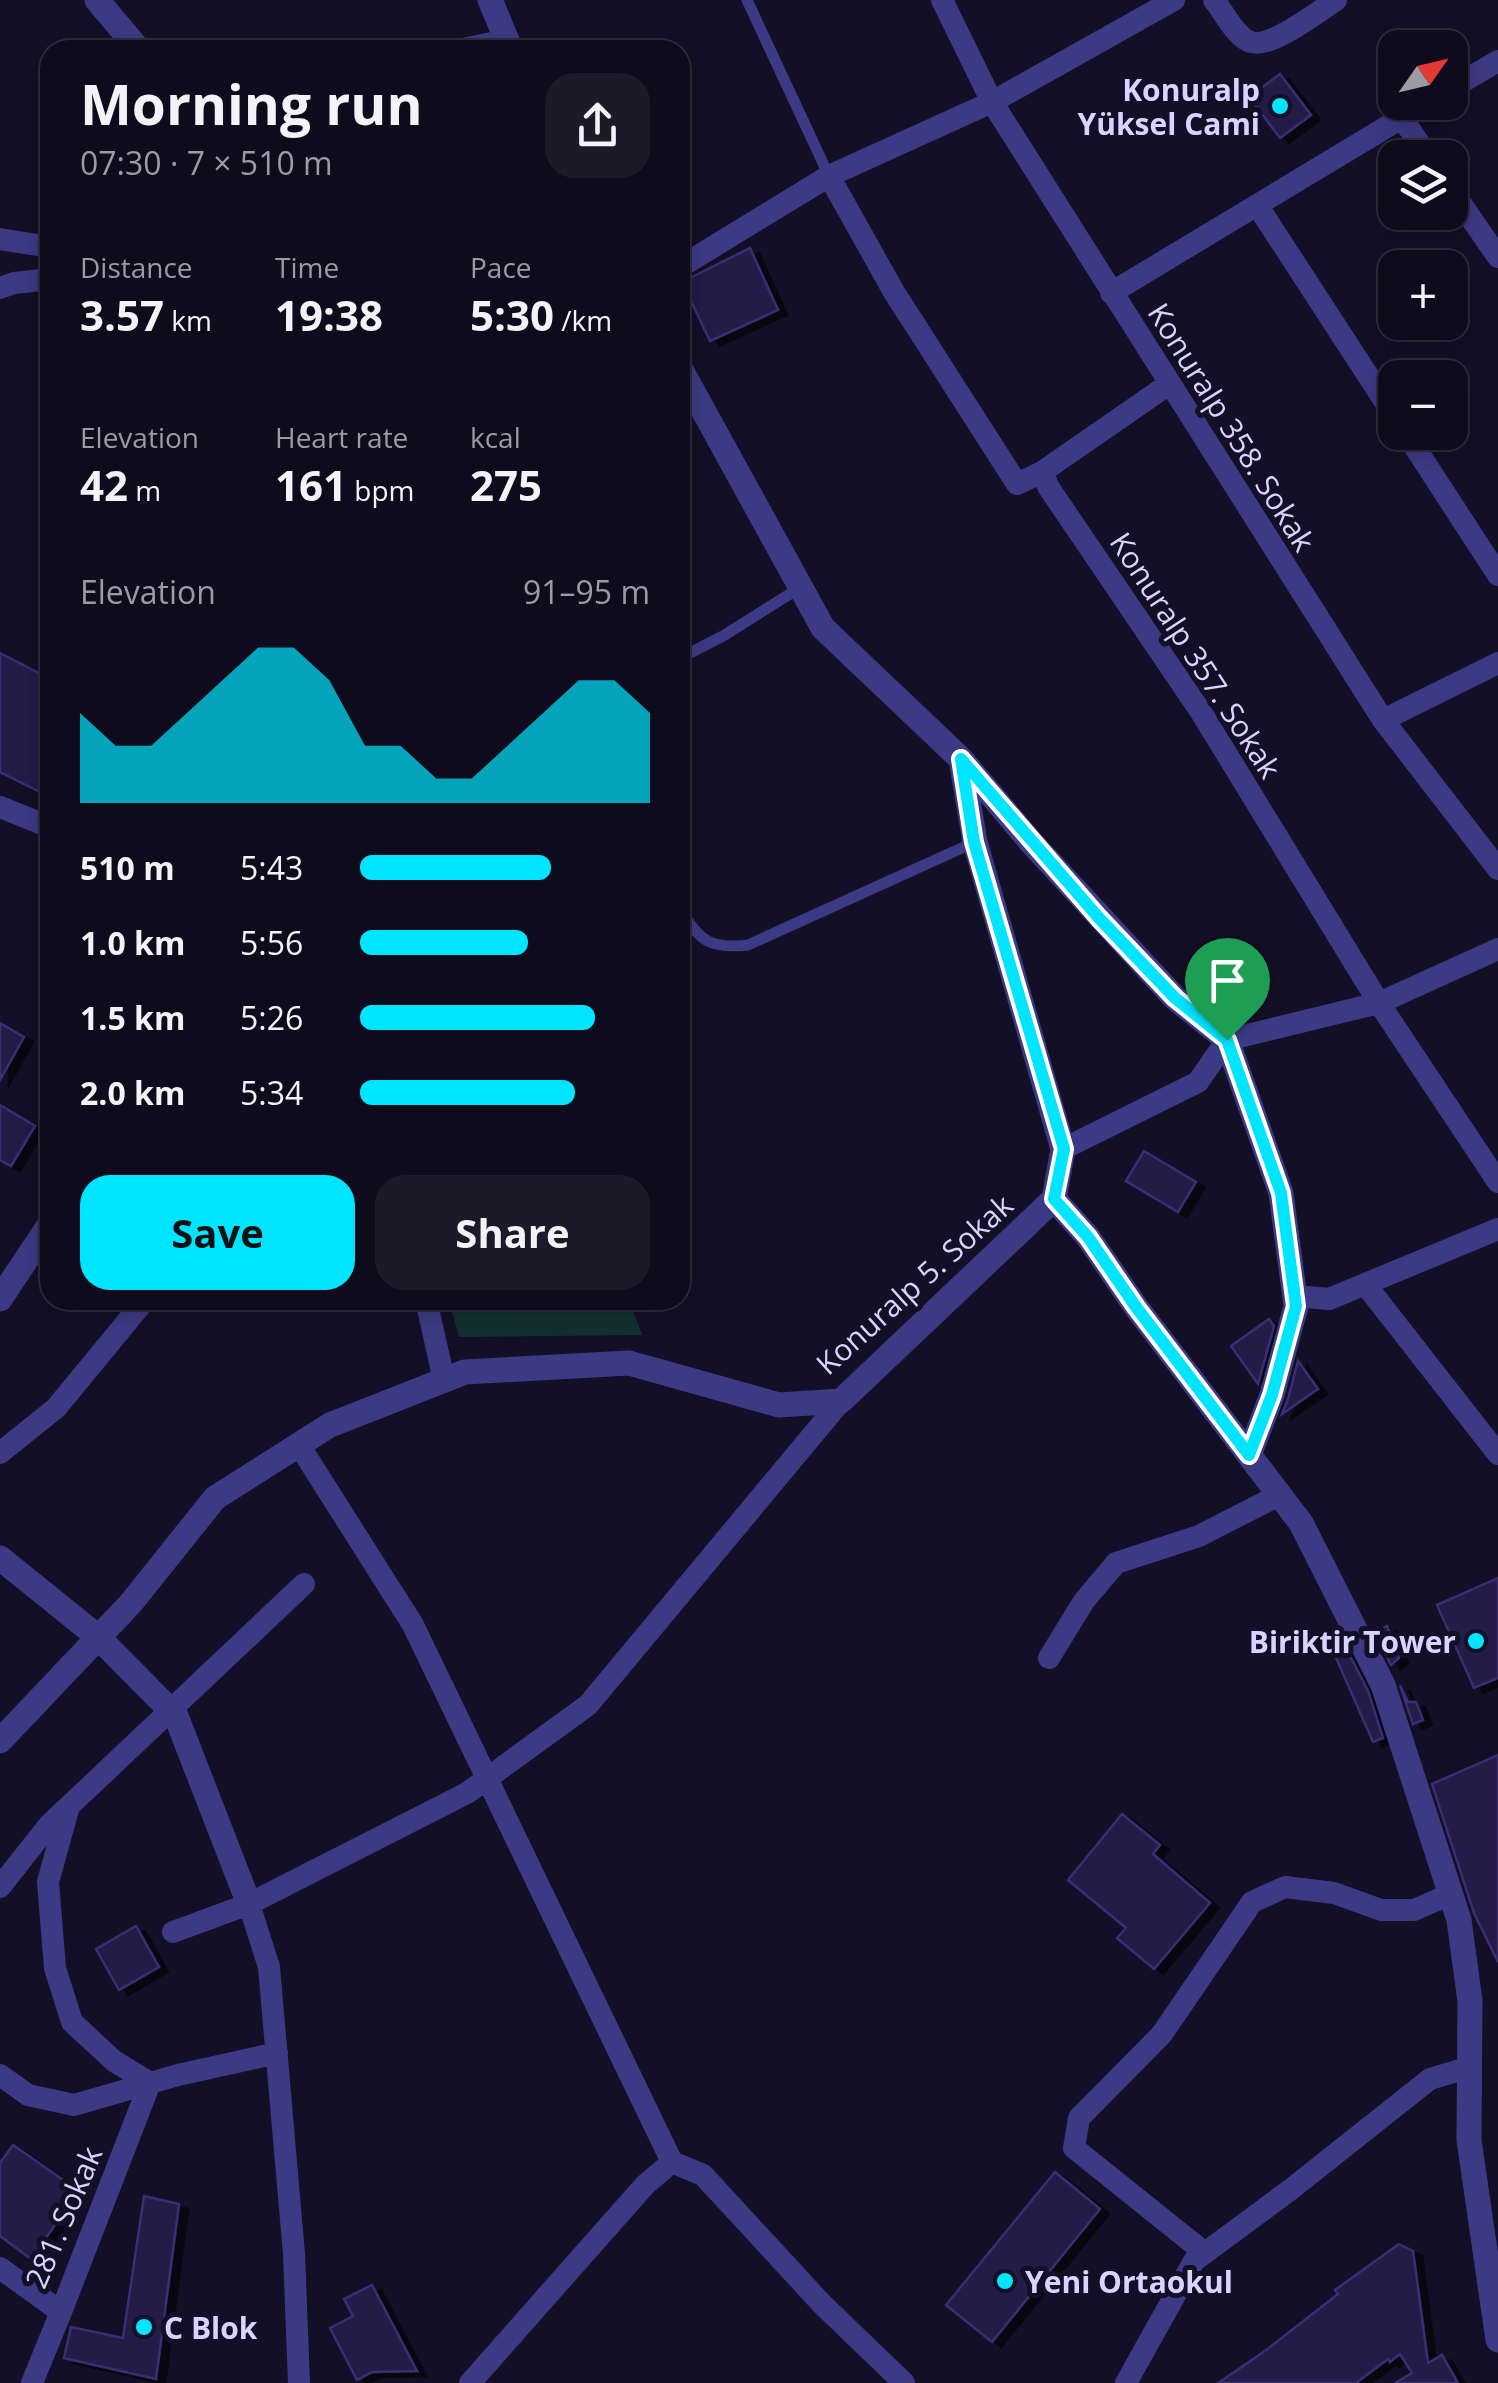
<!DOCTYPE html>
<html lang="en">
<head>
<meta charset="utf-8">
<style>
	body { margin:0; font-family:"Open Sans",sans-serif; background:#1c1929; color:#f1f3f6; height:100vh; display:flex; flex-direction:column; font-size:38px; white-space:nowrap }
	* { box-sizing:border-box; margin:0 }
	p { font-size:32px; color:#9b9ba3 }
	.icon { flex:none; width:55px; height:55px; fill:none; stroke:currentColor; stroke-width:2; stroke-linecap:round; stroke-linejoin:round }
	.map { position:relative; flex:1; overflow:hidden }
	.panel { position:absolute; left:40px; top:40px; width:650px; height:1270px; display:flex; flex-direction:column; background:#0e0b1c; border-radius:30px; box-shadow:0 5px 25px #0003,0 0 0 2px #2e2b3b }
	.panel>* { flex:none }
	.needle { width:65px; rotate:56deg }
	.fabs { position:absolute; left:1378px; top:30px; display:grid; gap:20px }
	.fabs a { display:grid; place-items:center; width:90px; height:90px; border-radius:20px; background:#0e0b1c; box-shadow:0 5px 25px #0003,0 0 0 2px #2e2b3b; font-size:50px }
	.pin { position:absolute; display:grid; place-items:center; width:85px; height:85px; color:#fff; margin:-102px -42px; border-radius:50% 50% 50% 0; rotate:-45deg; box-shadow:0 0 10px #0007 }
	.pin .icon { rotate:45deg }
	.round { display:grid; place-items:center; flex:none; width:105px; height:105px; border-radius:30px; background:#1c1929 }
	.overview { display:flex; align-items:center; justify-content:space-between; height:170px; padding:0 40px }
	h1 { font-size:55px; font-weight:700; line-height:75px }
	.stats { display:grid; grid-template-columns:repeat(3,1fr); gap:15px; height:170px; padding:10px 40px }
	.stats div { display:grid; align-content:center }
	.stats b { font-size:42px; font-weight:700 }
	.stats small { font-size:28px; font-weight:400 }
	.stats p { font-size:28px }
	.chart { height:280px; padding:20px 40px }
	.chart p { display:flex; justify-content:space-between }
	.chart svg { width:100%; height:180px; margin-top:10px; fill:#00e5ff; opacity:.7 }
	.action { display:flex; gap:20px; margin-top:auto; padding:20px 40px }
	.action a { flex:1; height:115px; border-radius:30px; background:#00e5ff; color:#111; font-size:40px; font-weight:700; line-height:115px; text-align:center }
	.action a+a { background:#1c1929; color:#f1f3f6 }
	ul { padding:0 40px; list-style:none; font-size:32px }
	li { display:grid; grid-template-columns:160px 120px 1fr; align-items:center; height:75px }
	li i { height:25px; border-radius:12px; background:#00e5ff }
	.map>svg:first-child { display:block }
</style>
</head>
<body>
<div class="map">
<svg width="1498" height="2383" viewBox="0 0 1498 2383">
	<defs>
		<filter id="shadow"><feDropShadow dx="9" dy="5" stdDeviation="0" flood-color="#0009"/></filter>
	</defs>
	<rect width="100%" height="100%" fill="#130f26"/>
	<path fill="#12302f" d="M449 1300H629L642 1335 459 1337Z"/>
	<path fill="#241b47" stroke="#3b2d73" stroke-width="2.5" filter="url(#shadow)" d="M1280 74 1311 115 1280 138 1249 97Z
		M750 248 778 310 710 341 682 282Z
		M0 653 50 679V797L0 772Z
		M0 1023 24 1037 0 1080Z
		M0 1105 35 1126 11 1166 0 1160Z
		M1144 1151 1196 1182 1178 1212 1126 1181Z
		M1269 1319 1274 1326 1258 1384 1231 1346Z
		M1298 1361 1318 1389 1282 1414 1288 1399Z
		M1498 1578V1678L1474 1688 1437 1605Z
		M1387 1626 1399 1658 1391 1665 1375 1632Z
		M1345 1646 1368 1691 1383 1738 1373 1742 1333 1651Z
		M1400 1685 1408 1702H1416L1423 1720 1413 1724Z
		M1498 1755V1962L1474 1913 1432 1784Z
		M1122 1814 1160 1845 1153 1854 1210 1903 1154 1969 1117 1938 1126 1928 1068 1880Z
		M136 1926 159 1967 119 1990 96 1949Z
		M13 2145 79 2191 31 2259 0 2236V2163Z
		M1055 2172 1100 2209 992 2342 946 2305Z
		M144 2196 179 2204 156 2379 64 2358 71 2327 123 2338Z
		M1399 2244 1413 2251 1428 2363 1442 2355 1458 2383H1395L1412 2373 1400 2354 1390 2362 1388 2359 1356 2383H1218L1265 2351 1338 2294 1335 2290Z
		M372 2285 417 2371 372 2372 357 2380 330 2328 353 2316 344 2299Z"/>
	<g fill="none" stroke-linecap="round" stroke-linejoin="round">
		<path stroke="#3d3a85" stroke-width="11" d="M747 0 829 176
			M680 658 723 636 801 587
			M680 908C699 942 711 949 748 945L975 842"/>
		<path stroke="#3d3a85" stroke-width="22" d="M942 0 992 102 1383 720 1498 869
			M1214 0C1224 12 1236 38 1251 42 1270 49 1319 11 1336 0
			M458 50 506 40
			M1450 89 1498 61
			M1402 118 1429 158
			M829 176 894 292 1017 484 1042 472
			M1450 188 1498 257
			M1257 205 1395 417
			M0 239 50 247
			M680 267 829 176 992 102 1174 0
			M0 288 14 283 50 279
			M1111 293 1428 102
			M1169 384 1042 472 1049 488 1201 712 1379 1003 1498 1182
			M1405 432 1498 575
			M1383 720 1498 663
			M0 807 50 827
			M1063 1149 1198 1082 1227 1040 1379 1003 1498 949
			M1365 1284 1498 1454
			M1294 1296 1329 1299 1498 1229
			M426 1300 444 1380
			M299 1445 413 1625 672 2162
			M0 1453 56 1408 145 1300
			M1049 1658 1084 1601 1116 1563 1199 1536 1279 1495
			M0 1887 49 1825 304 1584
			M249 1904 269 1967 294 2254 299 2383
			M173 1932 249 1904 467 1793 588 1705 841 1401
			M0 2075 28 2095 74 2105 178 2075 277 2053
			M1205 2253 1074 2148 1079 2118 1162 2034 1252 1902 1285 1887 1334 1893 1381 1910H1414L1451 1894
			M0 2268 61 2312 150 2083 114 2061 72 2022 55 1968 48 1882 69 1806
			M32 2383 61 2312
			M470 2383 645 2185 672 2162 703 2175 822 2304 904 2383
			M1126 2383 1194 2261 1290 2190 1430 2079 1470 2067"/>
		<path stroke="#3d3a85" stroke-width="25" d="M97 0 139 50
			M490 0 511 50
			M680 368 823 628 961 759 1030 841 1175 998 1227 1040 1281 1193 1296 1306 1272 1395 1249 1455
			M961 759 975 842 1063 1149 1054 1199
			M1054 1199 1088 1237 1136 1307 1301 1523 1383 1685 1459 1920 1470 2001 1469 2140 1498 2340
			M0 1299 50 1224
			M0 1558 98 1637 176 1716 249 1904
			M0 1741 131 1603 215 1498 330 1425 465 1372 629 1363 779 1405 841 1401 1054 1199"/>
	</g>
	<g fill="none" stroke-linecap="round" stroke-linejoin="round">
		<defs>
			<path id="route" d="M961 759 1099 918 1175 998 1227 1040 1281 1193 1296 1306 1272 1395 1249 1455 1136 1307 1088 1237 1054 1199 1064 1149 974 842Z"/>
		</defs>
		<use href="#route" stroke="#fff" stroke-width="20"/>
		<use href="#route" stroke="#00e5ff" stroke-width="12"/>
	</g>
	<g fill="#00e5ff" stroke="#130f26" stroke-width="4">
		<circle cx="1280" cy="106" r="10"/>
		<circle cx="1476" cy="1641" r="10"/>
		<circle cx="1005" cy="2281" r="10"/>
		<circle cx="144" cy="2327" r="10"/>
	</g>
	<g text-anchor="middle" dominant-baseline="central" stroke-width="10" stroke-linejoin="round" paint-order="stroke">
		<g font-size="30" font-weight="bold" fill="#d9d4ff" stroke="#130f26" text-anchor="end">
			<text x="1260" y="89">Konuralp<tspan x="1260" dy="34">Yüksel Cami</tspan></text>
			<text x="1456" y="1641">Biriktir Tower</text>
			<text x="1025" y="2281" text-anchor="start">Yeni Ortaokul</text>
			<text x="164" y="2327" text-anchor="start">C Blok</text>
		</g>
		<g font-size="30" fill="#d9d4ff" stroke="#130f26">
			<text transform="translate(1232 427) rotate(58)">Konuralp 358. Sokak</text>
			<text transform="translate(1196 655) rotate(57)">Konuralp 357. Sokak</text>
			<text transform="translate(914 1284) rotate(-42)">Konuralp 5. Sokak</text>
			<text transform="translate(63 2217) rotate(-67)">281. Sokak</text>
		</g>
	</g>
</svg>
<div class="fabs">
<a><svg class="needle" viewBox="-14 -14 28 28"><path d="M0-13l5 13h-10z" fill="#e53935"/><path d="M0 13l5-13h-10z" fill="#9b9ba3"/></svg></a>
<a><svg class="icon" aria-label="layers" viewBox="0 0 24 24"><path d="M12 4l9 5-9 5-9-5zM3 14l9 5 9-5"/></svg></a>
<a>+</a>
<a>−</a>
</div>
<div class="pin" style="left:1227px;top:1040px;background:#1e9e55"><svg class="icon" aria-label="arrive" viewBox="0 0 24 24"><path d="M6 21V4h12l-3 4 3 4H6"/></svg></div>
<section class="panel">
<div class="overview"><div><h1>Morning run</h1><p>07:30 · 7 × 510 m</p></div><a class="round"><svg class="icon" aria-label="share" viewBox="0 0 24 24"><path d="M12 15V3M7 8l5-5 5 5M5 13v7h14v-7"/></svg></a></div>
<div class="stats">
<div><p>Distance</p><b>3.57<small> km</small></b></div>
<div><p>Time</p><b>19:38</b></div>
<div><p>Pace</p><b>5:30<small> /km</small></b></div>
</div>
<div class="stats">
<div><p>Elevation</p><b>42<small> m</small></b></div>
<div><p>Heart rate</p><b>161<small> bpm</small></b></div>
<div><p>kcal</p><b>275</b></div>
</div>
<div class="chart"><p><span>Elevation</span>91–95 m</p>
<svg viewBox="0 0 160 44" preserveAspectRatio="none"><path d="M0 44V22L10 30L20 30L30 22L40 14L50 6L60 6L70 14L80 30L90 30L100 38L110 38L120 30L130 22L140 14L150 14L160 22V44z"/></svg>
</div>
<ul>
<li><b>510 m</b>5:43<i style="width:66%"></i></li>
<li><b>1.0 km</b>5:56<i style="width:58%"></i></li>
<li><b>1.5 km</b>5:26<i style="width:81%"></i></li>
<li><b>2.0 km</b>5:34<i style="width:74%"></i></li>
</ul>
<div class="action"><a>Save</a><a>Share</a></div>
</section>
</div>
</body>
</html>
